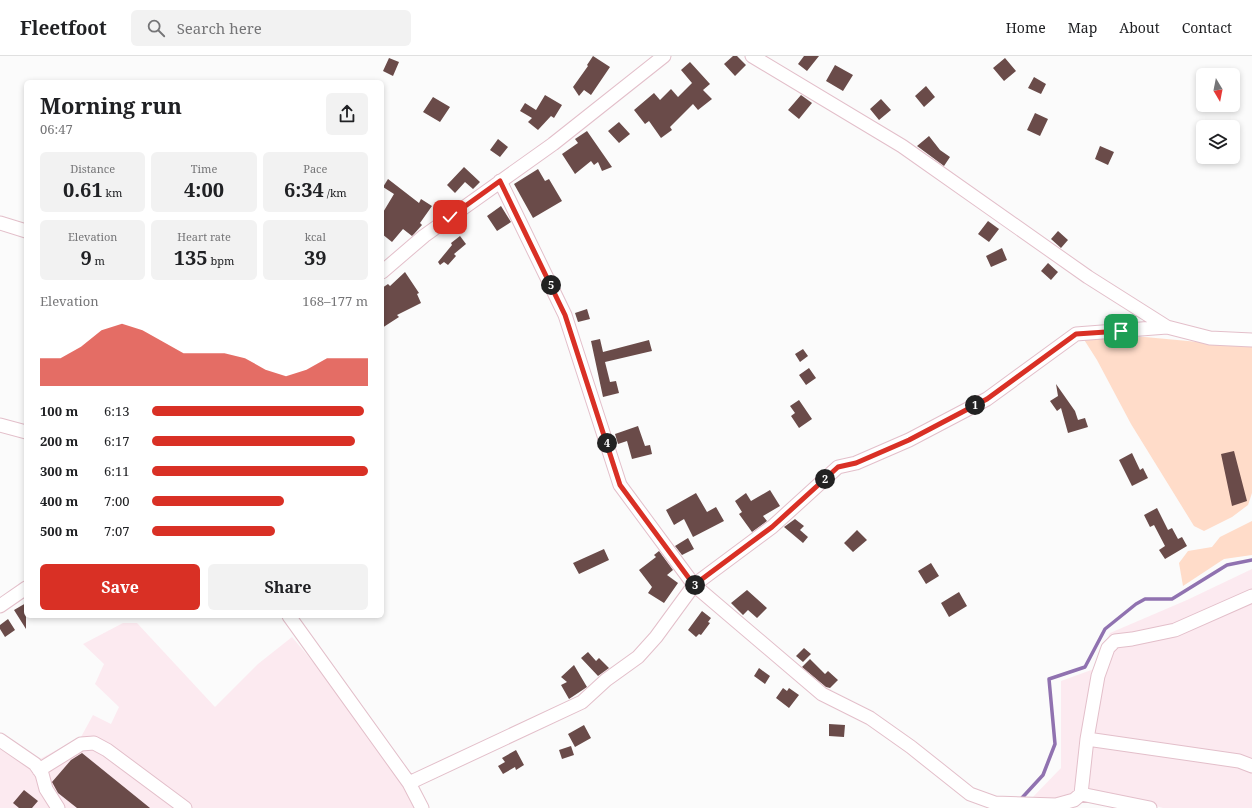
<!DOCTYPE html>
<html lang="en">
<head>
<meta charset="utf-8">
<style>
	body { margin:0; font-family:"Noto Serif",serif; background:#f2f2f2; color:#202124; height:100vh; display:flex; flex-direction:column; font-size:15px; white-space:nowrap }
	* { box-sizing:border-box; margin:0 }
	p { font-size:13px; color:#757577 }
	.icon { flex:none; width:22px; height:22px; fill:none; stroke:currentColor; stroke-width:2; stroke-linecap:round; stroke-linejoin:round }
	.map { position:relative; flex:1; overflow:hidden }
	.drawer { position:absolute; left:24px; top:24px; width:360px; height:538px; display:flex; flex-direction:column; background:#fff; border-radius:6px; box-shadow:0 2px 6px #0003 }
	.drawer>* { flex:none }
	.needle { width:26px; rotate:170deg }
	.buttons { position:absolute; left:1196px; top:12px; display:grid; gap:8px }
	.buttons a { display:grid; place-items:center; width:44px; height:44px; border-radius:6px; background:#fff; box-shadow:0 2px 6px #0003; font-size:20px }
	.pin { position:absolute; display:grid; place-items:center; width:34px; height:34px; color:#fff; margin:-17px; border-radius:8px; box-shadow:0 2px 6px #0006 }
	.km { position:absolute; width:20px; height:20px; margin:-10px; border-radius:50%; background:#222; color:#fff; font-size:11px; line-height:20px; text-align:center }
	.round { display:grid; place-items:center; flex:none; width:42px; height:42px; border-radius:6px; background:#f2f2f2 }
	.headline { display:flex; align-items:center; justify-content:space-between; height:68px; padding:0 16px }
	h1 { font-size:22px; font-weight:700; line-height:30px }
	.metrics { display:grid; grid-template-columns:repeat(3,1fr); gap:6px; height:68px; padding:4px 16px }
	.metrics div { display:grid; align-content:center; border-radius:6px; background:#f2f2f2; text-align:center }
	.metrics b { font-size:20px; font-weight:700 }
	.metrics small { font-size:11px; font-weight:400 }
	.metrics p { font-size:11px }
	.chart { height:112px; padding:8px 16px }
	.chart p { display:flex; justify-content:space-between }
	.chart svg { width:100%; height:72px; margin-top:4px; fill:#d93025; opacity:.7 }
	.action { display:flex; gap:8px; margin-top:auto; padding:8px 16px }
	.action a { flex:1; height:46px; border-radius:6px; background:#d93025; color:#fff; font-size:16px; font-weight:700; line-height:46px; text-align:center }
	.action a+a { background:#f2f2f2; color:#202124 }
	ul { padding:0 16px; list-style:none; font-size:13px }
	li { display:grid; grid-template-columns:64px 48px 1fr; align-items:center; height:30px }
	li i { height:10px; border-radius:5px; background:#d93025 }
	header { display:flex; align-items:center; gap:24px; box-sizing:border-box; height:56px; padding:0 20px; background:#fff; border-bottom:1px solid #e0e0e0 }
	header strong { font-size:19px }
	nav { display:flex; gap:22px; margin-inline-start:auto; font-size:14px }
	.search { width:280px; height:36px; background:#f2f2f2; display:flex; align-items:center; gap:10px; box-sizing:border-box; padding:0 14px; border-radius:6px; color:#757577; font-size:15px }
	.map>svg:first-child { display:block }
</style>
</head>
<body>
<header>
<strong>Fleetfoot</strong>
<div class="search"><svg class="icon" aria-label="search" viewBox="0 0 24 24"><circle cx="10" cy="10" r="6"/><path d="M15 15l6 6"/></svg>Search here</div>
<nav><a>Home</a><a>Map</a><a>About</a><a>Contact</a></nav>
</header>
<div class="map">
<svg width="1252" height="752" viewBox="0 0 1252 752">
	<rect width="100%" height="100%" fill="#fbfbfb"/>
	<path fill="#fceaf0" d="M1252 513V752H1163L1090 733 1076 735 1068 743 1030 744 1061 712V625L1094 613 1110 577 1187 544Z
		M123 567H137L215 651 258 608 292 581 344 643 410 736 416 752H0V681L38 704 81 681 93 659 111 668 119 651 95 628 104 608 83 588Z"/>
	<path fill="#ffdcc9" d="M1145 281 1252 291V437L1248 449 1232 461 1204 475 1194 470 1131 368 1097 304 1083 282Z
		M1252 465V499L1224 503 1183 530 1179 507 1188 495 1212 491 1220 481Z"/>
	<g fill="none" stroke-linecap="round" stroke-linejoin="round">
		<path stroke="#9072b0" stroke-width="3.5" d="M1020 744 1043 719 1055 688 1049 623 1085 611 1105 573 1136 548 1145 543H1172L1227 509 1252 504"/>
	</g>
	<path fill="#6a4b49" d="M593 0 610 11 591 39 584 34 579 40 573 31 588 10 587 9Z
		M733 0H737L746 9 735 20 724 8Z
		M804 0H819L807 15 798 8Z
		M389 2 399 6 393 20 383 15Z
		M1005 2 1016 15 1004 25 993 12Z
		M690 6 710 28 703 34 712 43 698 54 693 48 670 71 672 74 661 82 649 65 645 68 634 54 654 37 660 44 671 33 678 41 692 27 681 14Z
		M835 9 853 19 843 35 826 25Z
		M1034 21 1046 28 1041 38 1028 32Z
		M926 30 935 41 924 51 915 40Z
		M545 39 562 49 554 62 551 60 538 74 528 66 532 62 520 55 525 47 536 54Z
		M801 39 812 47 799 63 788 54Z
		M433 41 450 51 440 66 423 56Z
		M881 43 891 54 879 64 870 53Z
		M1035 57 1048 63 1040 80 1027 74Z
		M619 66 630 78 619 87 608 75Z
		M587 75 612 111 602 115 598 106 594 109 591 105 575 118 562 98 578 87 575 83Z
		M929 80 940 94 950 101 944 110 917 90Z
		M498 83 508 91 500 101 490 94Z
		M1100 90 1114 96 1108 109 1095 103Z
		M464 111 480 126 473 133 465 126 455 137 447 129Z
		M538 113 545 125 549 123 562 145 533 162 514 128Z
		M388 123 419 147 421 143 432 150 420 167 422 169 414 178 412 180 403 173 392 186 382 178V158L394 138 383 131Z
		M501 150 511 166 497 175 487 160Z
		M988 165 999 173 989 186 978 178Z
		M1058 175 1068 184 1061 192 1051 183Z
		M460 180 466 188 454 198 456 200 448 209 444 206 440 209 438 206 452 189 451 187Z
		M1002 192 1007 204 991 211 986 200Z
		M1048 207 1058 216 1051 224 1041 215Z
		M405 216 419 237 417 238 421 247 397 259 399 261 382 272V232L388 228 390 230Z
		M587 253 590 263 578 266 575 257Z
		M600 283 603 296 649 284 652 295 605 306 610 326 616 325 619 337 603 341 591 285Z
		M803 293 808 300 800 306 795 298Z
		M809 312 816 322 806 329 799 319Z
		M1056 328 1075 355 1078 364 1085 362 1088 371 1068 377 1061 352 1057 355 1050 345 1058 340Z
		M799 344 812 363 799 372 791 360 795 357 790 350Z
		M638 370 645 390 650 389 652 398 632 403 627 385 618 388 615 378Z
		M1234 395 1247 445 1232 450 1221 398Z
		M1132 397 1140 414 1143 412 1148 422 1132 430 1119 404Z
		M770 434 780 450 763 460 767 465 752 476 739 458 742 456 735 445 746 437 751 445Z
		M696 437 707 456 716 451 724 465 693 481 684 463 674 469 666 454Z
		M1157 452 1168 474 1172 472 1178 483 1182 481 1187 490 1165 503 1159 494 1165 490 1154 469 1150 471 1144 459Z
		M795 463 804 470 800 474 808 481 803 487 784 471Z
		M857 474 867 484 853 496 844 487Z
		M688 482 694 493 682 499 675 490Z
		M604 493 609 504 579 518 573 507Z
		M659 495 673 514 667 519 678 527 664 547 648 537 652 531 639 514 656 501 654 499Z
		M931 507 939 520 926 528 918 515Z
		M747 534 767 552 757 562 748 554 743 559 731 547Z
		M959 536 967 550 949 561 941 547Z
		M26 547V573L14 554Z
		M702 555 711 562 708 566 710 567 701 579 699 578 696 581 688 574Z
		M8 563 15 574 5 581 0 573V569Z
		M804 592 811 598 803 606 796 600Z
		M588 596 596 605 599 602 609 612 598 620 581 602Z
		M810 603 825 618 828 615 838 624 830 632 826 631 802 611Z
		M574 609 587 631 569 643 561 629 567 626 561 621Z
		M759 612 770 620 765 628 754 620Z
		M783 632 787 635 789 632 799 639 789 652 776 642Z
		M829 668 845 669 844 681 829 680Z
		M584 669 591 682 575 691 568 678Z
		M571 690 574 699 562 703 559 694Z
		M516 694 524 709 516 714 515 711 503 718 498 710 505 706 502 702Z
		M82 697 150 752H77L58 737 52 726 71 704Z
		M24 734 38 745 32 752H19L13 747Z"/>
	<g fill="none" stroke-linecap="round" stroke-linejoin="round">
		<defs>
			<path id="minor" d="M752 0 902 90 1088 221 1167 271 1210 282 1252 284
				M500 125 565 259 620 429 694 529 822 638 870 662 911 691 970 738 995 747 1056 749 1074 744 1081 738 1087 683 1098 620 1108 592 1115 585 1132 583 1175 574 1252 540
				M0 167 26 175
				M382 216 424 180 553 88 664 0
				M0 369 26 376
				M0 550 26 532
				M289 560 409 727 582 646 606 624 638 601 656 581 694 529 772 471 838 411 856 407 909 384 987 343 1076 278 1167 271
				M1087 683 1239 705 1252 710
				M0 684 35 708 42 718 46 733 58 752
				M39 714 81 688 94 687 107 694 185 752
				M409 727 422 752
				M1081 738 1150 752"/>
		</defs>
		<use href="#minor" stroke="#e3bfca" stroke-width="15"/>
		<use href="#minor" stroke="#fff" stroke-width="13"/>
	</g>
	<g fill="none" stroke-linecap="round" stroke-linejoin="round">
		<defs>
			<path id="route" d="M450 161 500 125 565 259 620 429 694 529 772 471 838 411 856 407 909 384 987 343 1076 278 1121 275"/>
		</defs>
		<use href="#route" stroke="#fff" stroke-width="8"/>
		<use href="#route" stroke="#d93025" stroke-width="5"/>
	</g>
</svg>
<div class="buttons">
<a><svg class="needle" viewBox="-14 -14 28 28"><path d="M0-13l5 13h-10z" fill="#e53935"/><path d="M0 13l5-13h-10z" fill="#757577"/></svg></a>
<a><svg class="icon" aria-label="layers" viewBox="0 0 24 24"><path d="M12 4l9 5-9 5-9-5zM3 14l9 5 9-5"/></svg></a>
</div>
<div class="pin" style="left:1121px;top:275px;background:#1e9e55"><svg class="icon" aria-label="arrive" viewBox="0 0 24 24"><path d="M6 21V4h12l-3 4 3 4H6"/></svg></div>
<div class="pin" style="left:450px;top:161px;background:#d93025"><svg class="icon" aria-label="check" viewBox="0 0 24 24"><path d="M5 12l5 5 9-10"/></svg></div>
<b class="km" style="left:975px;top:349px">1</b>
<b class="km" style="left:825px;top:423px">2</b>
<b class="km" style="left:695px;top:529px">3</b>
<b class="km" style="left:607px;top:387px">4</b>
<b class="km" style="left:551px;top:229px">5</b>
<section class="drawer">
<div class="headline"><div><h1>Morning run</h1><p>06:47</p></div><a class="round"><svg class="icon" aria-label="share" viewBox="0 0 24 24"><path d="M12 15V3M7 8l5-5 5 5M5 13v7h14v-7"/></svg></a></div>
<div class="metrics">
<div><p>Distance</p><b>0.61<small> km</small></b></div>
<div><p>Time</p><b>4:00</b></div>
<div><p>Pace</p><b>6:34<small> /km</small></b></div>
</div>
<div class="metrics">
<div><p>Elevation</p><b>9<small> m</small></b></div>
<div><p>Heart rate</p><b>135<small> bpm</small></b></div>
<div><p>kcal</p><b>39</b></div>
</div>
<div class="chart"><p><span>Elevation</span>168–177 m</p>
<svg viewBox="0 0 160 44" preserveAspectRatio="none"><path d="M0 44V27L10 27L20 20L30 10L40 6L50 10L60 17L70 24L80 24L90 24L100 27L110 34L120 38L130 34L140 27L150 27L160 27V44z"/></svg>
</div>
<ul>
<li><b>100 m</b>6:13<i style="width:98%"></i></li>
<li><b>200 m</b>6:17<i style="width:94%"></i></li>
<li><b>300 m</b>6:11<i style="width:100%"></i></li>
<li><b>400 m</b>7:00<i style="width:61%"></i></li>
<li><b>500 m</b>7:07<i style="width:57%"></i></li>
</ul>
<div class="action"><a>Save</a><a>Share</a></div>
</section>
</div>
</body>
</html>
